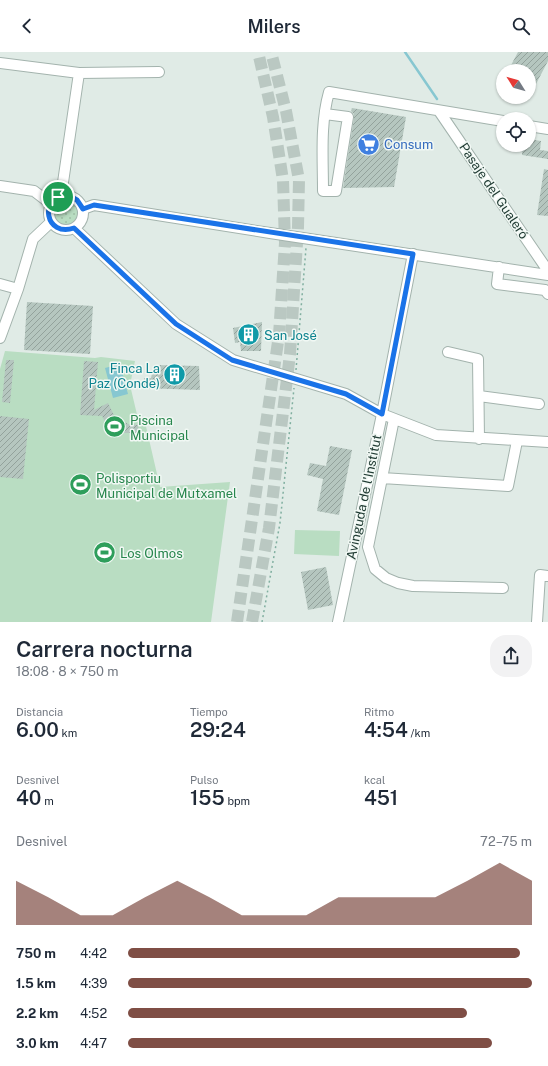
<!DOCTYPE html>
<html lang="es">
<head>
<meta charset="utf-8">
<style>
	body { margin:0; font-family:"Public Sans",sans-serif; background:#f2f2f3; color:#1f2937; height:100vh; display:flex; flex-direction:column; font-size:15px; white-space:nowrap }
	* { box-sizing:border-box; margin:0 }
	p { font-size:13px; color:#747a83 }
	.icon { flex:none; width:22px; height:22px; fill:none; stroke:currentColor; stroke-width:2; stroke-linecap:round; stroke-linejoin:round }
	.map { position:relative; height:570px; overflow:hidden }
	.panel { display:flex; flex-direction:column; background:#fff; flex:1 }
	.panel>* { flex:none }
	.needle { width:26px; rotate:307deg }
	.buttons { position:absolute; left:496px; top:12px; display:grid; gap:8px }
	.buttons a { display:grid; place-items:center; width:40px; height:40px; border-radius:50%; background:#fff; box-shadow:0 1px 3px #0004; font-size:20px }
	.pin { position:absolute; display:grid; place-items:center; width:34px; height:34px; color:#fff; margin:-17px; border:2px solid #fff; border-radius:50%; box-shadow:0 1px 4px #0007 }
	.round { display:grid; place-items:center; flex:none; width:42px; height:42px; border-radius:16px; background:#f2f2f3 }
	.head { display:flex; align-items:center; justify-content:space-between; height:68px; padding:0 16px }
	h1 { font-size:22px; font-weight:600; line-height:30px }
	.metrics { display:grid; grid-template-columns:repeat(3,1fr); gap:6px; height:68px; padding:4px 16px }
	.metrics div { display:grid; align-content:center }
	.metrics b { font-size:20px; font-weight:600 }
	.metrics small { font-size:11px; font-weight:400 }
	.metrics p { font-size:11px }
	.chart { height:112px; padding:8px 16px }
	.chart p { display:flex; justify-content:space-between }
	.chart svg { width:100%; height:72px; margin-top:4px; fill:#7f4e45; opacity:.7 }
	ul { padding:0 16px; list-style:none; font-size:13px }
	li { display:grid; grid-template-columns:64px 48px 1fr; align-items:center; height:30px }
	li i { height:10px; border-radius:5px; background:#7f4e45 }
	header { display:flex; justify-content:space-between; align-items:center; height:52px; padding:0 16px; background:#fff; font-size:18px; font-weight:600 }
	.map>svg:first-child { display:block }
</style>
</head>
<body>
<header><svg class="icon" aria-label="back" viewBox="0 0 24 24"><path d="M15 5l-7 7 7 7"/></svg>Milers<svg class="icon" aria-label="search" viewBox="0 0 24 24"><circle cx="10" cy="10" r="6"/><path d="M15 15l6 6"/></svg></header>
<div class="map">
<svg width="548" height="570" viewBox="0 0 548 570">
	<defs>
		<pattern id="grass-dots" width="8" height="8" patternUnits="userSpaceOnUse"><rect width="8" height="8" fill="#b9ddc2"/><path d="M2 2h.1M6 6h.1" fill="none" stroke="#9fbfa7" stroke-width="1.8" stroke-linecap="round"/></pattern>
		<pattern id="building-hatch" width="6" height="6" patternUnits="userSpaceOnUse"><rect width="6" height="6" fill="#b5c6bf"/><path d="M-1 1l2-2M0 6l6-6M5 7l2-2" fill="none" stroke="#93a29c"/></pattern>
	</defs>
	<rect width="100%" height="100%" fill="#e0ebe6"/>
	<path fill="url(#grass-dots)" d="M52 160a13 13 0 1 1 26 0a13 13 0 1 1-26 0Z"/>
	<path fill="#b9ddc2" d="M5 299 95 306 101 305 135 309 130 333 139 371 145 370 160 435 230 430 211 570H0V317Z
		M295 478 340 479 339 504 294 502Z"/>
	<path fill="#87c7d1" d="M120 312 128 342 113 346 105 316Z"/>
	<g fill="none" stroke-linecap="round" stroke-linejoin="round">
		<path stroke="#87c7d1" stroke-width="2.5" d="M405 0 437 47"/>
	</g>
	<path fill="url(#building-hatch)" d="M518 0H548V9L536 32 529 29V19H508Z
		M352 56 406 65 394 135 343 136 354 66V62L351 59Z
		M529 87 541 89 540 98 548 99V107L522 103 523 93H529Z
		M544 117 548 118V164L537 163Z
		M27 250 93 254 90 302 24 298Z
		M262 270 261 299H241L240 290 235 291 233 276Z
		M6 308H14L10 351 2 350Z
		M84 309 98 310 94 358 108 351 114 363 128 372 138 373 139 381H111L102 364 80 363Z
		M154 313 199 314 200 338 143 336 144 326H151Z
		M0 364 29 367 23 427 0 425Z
		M330 394 352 398 339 463 317 459 323 427 307 423 310 411 326 414Z
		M326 515 333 553 308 558 301 520Z"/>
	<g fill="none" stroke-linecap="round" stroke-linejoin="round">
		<path stroke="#bac8c2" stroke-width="12" stroke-dasharray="12 6" stroke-linecap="butt" d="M237 570 279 283 285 191 283 128 273 65 258 0
			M252 570 269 476 290 302 298 175 299 128 286 59 271 0"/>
		<defs>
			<path id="minor" d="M0 11 79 21
				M439 59 548 219
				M325 62 348 65 336 139H323C323 106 320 72 329 40L503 69
				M529 74 548 77
				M0 134 34 139 51 152
				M49 161a17 17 0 1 1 34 0a17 17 0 1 1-34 0Z
				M61 144 79 21 159 20
				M83 157 94 153 270 181 548 223
				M74 176 176 272 233 308 346 342 382 362 436 383 548 390
				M499 215 497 232 545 238 548 242
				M0 232 18 237
				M0 286 18 237 33 187 51 170
				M448 300 478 307 479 387
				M479 344 539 352
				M394 367 368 495 375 517 386 526 398 531 413 534 503 536
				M382 426 508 434 517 389
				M338 570 381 367 413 202
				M537 570 540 523 548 524"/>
		</defs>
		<use href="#minor" stroke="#a3b3ad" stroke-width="12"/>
		<path stroke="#80afa0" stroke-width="1.5" stroke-dasharray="2 3" stroke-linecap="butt" d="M296 318 306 196
			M262 570 280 471 294 336"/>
		<use href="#minor" stroke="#fff" stroke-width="10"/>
	</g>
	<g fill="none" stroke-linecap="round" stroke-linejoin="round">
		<defs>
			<path id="route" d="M68 143 77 148 83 157 94 153 413 202 382 362 346 342 232 308 176 272 74 176C46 186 37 145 68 143Z"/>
		</defs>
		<use href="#route" stroke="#fff" stroke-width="8"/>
		<use href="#route" stroke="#1a73e8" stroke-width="5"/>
	</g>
	<defs>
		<symbol id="supermarket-disc" viewBox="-11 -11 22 22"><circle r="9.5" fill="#3f7fe0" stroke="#f1f8f4"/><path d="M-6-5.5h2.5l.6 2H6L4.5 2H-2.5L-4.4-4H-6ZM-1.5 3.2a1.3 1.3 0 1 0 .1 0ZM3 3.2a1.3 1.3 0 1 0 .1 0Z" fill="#fff"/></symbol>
		<symbol id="building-disc" viewBox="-11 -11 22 22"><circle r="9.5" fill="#0f9aa8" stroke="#f1f8f4"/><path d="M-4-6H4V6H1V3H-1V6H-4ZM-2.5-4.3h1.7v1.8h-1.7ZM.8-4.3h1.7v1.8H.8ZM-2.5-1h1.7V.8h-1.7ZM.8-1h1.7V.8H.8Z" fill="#fff"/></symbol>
		<symbol id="stadium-disc" viewBox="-11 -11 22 22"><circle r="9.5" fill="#2e9e5b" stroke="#f1f8f4"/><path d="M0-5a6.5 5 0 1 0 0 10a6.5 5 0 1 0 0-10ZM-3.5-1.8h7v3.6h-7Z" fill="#fff"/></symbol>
	</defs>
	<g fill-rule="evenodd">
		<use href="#supermarket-disc" x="356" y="80" width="25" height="25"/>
		<use href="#building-disc" x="236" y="270" width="25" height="25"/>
		<use href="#building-disc" x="162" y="310" width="25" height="25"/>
		<use href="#stadium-disc" x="102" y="362" width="25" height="25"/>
		<use href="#stadium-disc" x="68" y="420" width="25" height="25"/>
		<use href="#stadium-disc" x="92" y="488" width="25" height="25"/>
	</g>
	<g text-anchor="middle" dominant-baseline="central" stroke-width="3" stroke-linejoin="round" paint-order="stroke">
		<g font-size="13" fill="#366cbe" stroke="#f1f8f4" text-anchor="start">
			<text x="384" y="92">Consum</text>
		</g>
		<g font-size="13" fill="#213c34" stroke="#f1f8f4">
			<text transform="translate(494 139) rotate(56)">Pasaje del Gualeró</text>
			<text transform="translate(364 445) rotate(-78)">Avinguda de l'Institut</text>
		</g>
		<g font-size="13" fill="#0d838f" stroke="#f1f8f4" text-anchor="start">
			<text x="264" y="283">San José</text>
			<text x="160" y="316" text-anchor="end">Finca La<tspan x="160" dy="15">Paz (Conde)</tspan></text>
		</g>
		<g font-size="13" fill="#27864d" stroke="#f1f8f4" text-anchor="start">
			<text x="130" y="368">Piscina<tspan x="130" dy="15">Municipal</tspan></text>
			<text x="96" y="426">Polisportiu<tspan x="96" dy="15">Municipal de Mutxamel</tspan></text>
			<text x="120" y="501">Los Olmos</text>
		</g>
	</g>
</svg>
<div class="buttons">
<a><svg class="needle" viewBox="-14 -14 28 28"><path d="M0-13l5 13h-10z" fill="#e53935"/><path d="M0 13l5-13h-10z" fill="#747a83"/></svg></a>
<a><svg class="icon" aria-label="locate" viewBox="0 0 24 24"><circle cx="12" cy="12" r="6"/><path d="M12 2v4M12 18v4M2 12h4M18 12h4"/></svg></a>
</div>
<div class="pin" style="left:58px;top:145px;background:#1e9e55"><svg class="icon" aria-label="arrive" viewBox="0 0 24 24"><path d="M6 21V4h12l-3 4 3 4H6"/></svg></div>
</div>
<section class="panel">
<div class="head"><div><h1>Carrera nocturna</h1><p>18:08 · 8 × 750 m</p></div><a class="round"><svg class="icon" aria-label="share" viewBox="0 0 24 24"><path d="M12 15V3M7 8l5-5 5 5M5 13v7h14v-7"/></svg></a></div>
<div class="metrics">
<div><p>Distancia</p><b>6.00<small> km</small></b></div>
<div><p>Tiempo</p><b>29:24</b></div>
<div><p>Ritmo</p><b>4:54<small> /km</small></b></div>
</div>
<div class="metrics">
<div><p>Desnivel</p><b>40<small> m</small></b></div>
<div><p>Pulso</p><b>155<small> bpm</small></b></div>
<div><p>kcal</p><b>451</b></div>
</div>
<div class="chart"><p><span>Desnivel</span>72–75 m</p>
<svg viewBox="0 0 160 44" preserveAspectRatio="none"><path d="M0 44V17L10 27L20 38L30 38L40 27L50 17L60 27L70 38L80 38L90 38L100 27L110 27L120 27L130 27L140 17L150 6L160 17V44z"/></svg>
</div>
<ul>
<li><b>750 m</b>4:42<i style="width:97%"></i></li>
<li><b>1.5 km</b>4:39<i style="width:100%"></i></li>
<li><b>2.2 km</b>4:52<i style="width:84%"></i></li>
<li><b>3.0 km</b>4:47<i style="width:90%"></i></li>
</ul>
</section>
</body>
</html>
